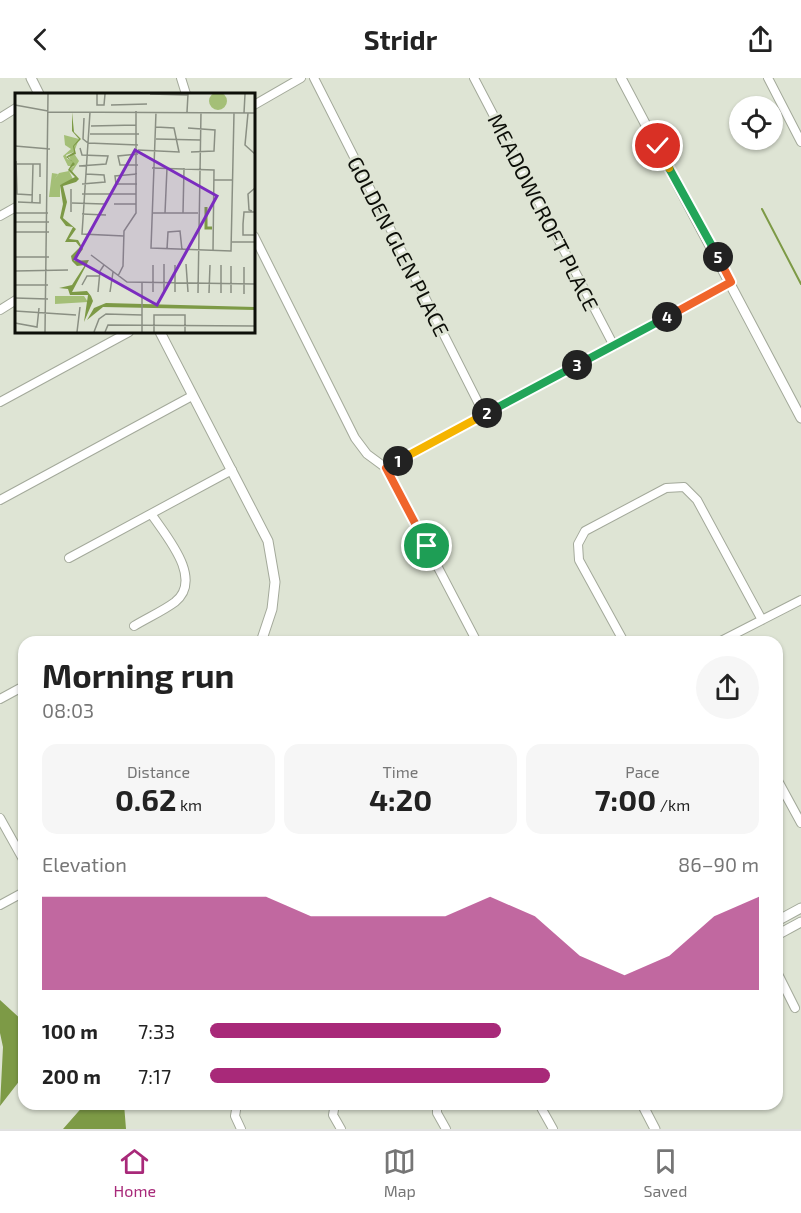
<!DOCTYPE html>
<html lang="en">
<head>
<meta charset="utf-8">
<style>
	body { margin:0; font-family:"Exo 2",sans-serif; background:#f6f6f6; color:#222; height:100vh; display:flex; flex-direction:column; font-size:22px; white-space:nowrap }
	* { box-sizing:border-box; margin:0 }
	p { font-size:20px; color:#767676 }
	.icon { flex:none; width:33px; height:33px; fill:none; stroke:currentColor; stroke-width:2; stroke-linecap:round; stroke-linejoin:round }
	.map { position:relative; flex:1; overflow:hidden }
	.details { position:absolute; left:18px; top:558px; width:765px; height:474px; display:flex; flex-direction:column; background:#fff; border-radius:18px; box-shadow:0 2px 4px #0004 }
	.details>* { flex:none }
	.fabs { position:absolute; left:729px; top:18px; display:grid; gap:12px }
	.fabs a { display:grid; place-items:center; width:54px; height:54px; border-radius:50%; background:#fff; box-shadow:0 2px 4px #0004; font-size:30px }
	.pin { position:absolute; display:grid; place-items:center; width:51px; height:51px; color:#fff; margin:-26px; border:3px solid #fff; border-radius:50%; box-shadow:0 2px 6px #0007 }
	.km { position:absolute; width:30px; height:30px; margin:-15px; border-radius:50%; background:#222; color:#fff; font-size:16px; line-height:30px; text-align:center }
	.round { display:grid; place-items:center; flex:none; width:63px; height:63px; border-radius:32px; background:#f6f6f6 }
	.summary { display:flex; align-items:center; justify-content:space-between; height:102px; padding:0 24px }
	h1 { font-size:33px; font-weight:700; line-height:45px }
	.metrics { display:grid; grid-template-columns:repeat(3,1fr); gap:9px; height:102px; padding:6px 24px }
	.metrics div { display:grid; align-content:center; border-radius:15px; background:#f6f6f6; text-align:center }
	.metrics b { font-size:30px; font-weight:700 }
	.metrics small { font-size:16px; font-weight:400 }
	.metrics p { font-size:16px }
	.chart { height:168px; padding:12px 24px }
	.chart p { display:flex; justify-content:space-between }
	.chart svg { width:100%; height:108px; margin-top:6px; fill:#a82979; opacity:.7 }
	ul { padding:0 24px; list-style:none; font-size:20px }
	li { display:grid; grid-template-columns:96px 72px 1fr; align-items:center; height:45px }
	li i { height:15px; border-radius:8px; background:#a82979 }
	header { display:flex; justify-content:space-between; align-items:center; height:78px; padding:0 24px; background:#fff; font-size:27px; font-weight:700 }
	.tab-bar { display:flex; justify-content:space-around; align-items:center; height:84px; border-top:2px solid #e0e0e0; background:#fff; font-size:16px; color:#767676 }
	.tab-bar a { display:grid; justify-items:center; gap:3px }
	.tab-bar .on { color:#a82979 }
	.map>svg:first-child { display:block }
</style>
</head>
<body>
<header><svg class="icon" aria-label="back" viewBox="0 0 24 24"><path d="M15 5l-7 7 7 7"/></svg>Stridr<svg class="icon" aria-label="share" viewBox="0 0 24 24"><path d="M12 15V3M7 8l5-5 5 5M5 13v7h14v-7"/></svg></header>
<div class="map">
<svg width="801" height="1051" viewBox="0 0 801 1051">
	<rect width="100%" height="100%" fill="#dee4d4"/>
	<path fill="#7d9a46" d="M0 922 24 944V997L0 1028 3 969 0 955Z
		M85 1026H124L126 1051H63Z"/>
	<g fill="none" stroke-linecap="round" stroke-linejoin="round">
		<path stroke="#7d9a46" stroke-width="2" d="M762 131 801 206"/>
		<defs>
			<path id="minor" d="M181 0 186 16
				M314 0 484 336
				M474 0 614 268
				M768 0 801 64
				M254 27 301 0
				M0 40 16 30
				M0 138 16 129
				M254 158 355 360 367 376 386 390 477 564
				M0 232 16 222
				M0 324 129 254
				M386 390 731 204
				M0 422 192 318
				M69 480 232 392
				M134 548C147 540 163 533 175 524 204 501 166 458 152 437
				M624 564 579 482 578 466 585 453 666 410 684 409 697 422 762 542
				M719 564 801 522
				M0 621 24 608
				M777 701 801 745
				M0 740 24 783
				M0 827 24 814
				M777 894 795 930
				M237 1026 235 1038 241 1051
				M335 1026 333 1037 341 1051
				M437 1026V1035L446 1051
				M539 1026 553 1051"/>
			<path id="tertiary" d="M31 0 39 16
				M621 0 801 340
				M160 254 268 463 275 504 272 531 261 564
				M777 843 801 830
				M777 857 801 844
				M642 1026 655 1051"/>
		</defs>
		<use href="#minor" stroke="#a3a99a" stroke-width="10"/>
		<use href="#tertiary" stroke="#a3a99a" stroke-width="11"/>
		<use href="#minor" stroke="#fff" stroke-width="8"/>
		<use href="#tertiary" stroke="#fff" stroke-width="9"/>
	</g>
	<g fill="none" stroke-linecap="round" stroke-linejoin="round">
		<defs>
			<path id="split-1" d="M398 383 386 390 427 468"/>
			<path id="split-2" d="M398 383 487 335"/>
			<path id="split-3" d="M487 335 577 287"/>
			<path id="split-4" d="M577 287 667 239"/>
			<path id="split-5" d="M667 239 731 204 718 179"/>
			<path id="split-6" d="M669 90 718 179"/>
			<path id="split-7" d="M658 68 669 90"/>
		</defs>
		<use href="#split-1" stroke="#fff" stroke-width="12"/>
		<use href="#split-2" stroke="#fff" stroke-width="12"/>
		<use href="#split-3" stroke="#fff" stroke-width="12"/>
		<use href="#split-4" stroke="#fff" stroke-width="12"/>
		<use href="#split-5" stroke="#fff" stroke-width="12"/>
		<use href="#split-6" stroke="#fff" stroke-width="12"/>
		<use href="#split-7" stroke="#fff" stroke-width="12"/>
		<use href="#split-1" stroke="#f0652b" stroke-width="8"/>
		<use href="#split-2" stroke="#f5b400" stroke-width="8"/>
		<use href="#split-3" stroke="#22a559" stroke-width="8"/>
		<use href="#split-4" stroke="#22a559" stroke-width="8"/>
		<use href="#split-5" stroke="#f0652b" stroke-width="8"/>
		<use href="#split-6" stroke="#22a559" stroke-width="8"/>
		<use href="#split-7" stroke="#f5b400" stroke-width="8"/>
	</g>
	<g text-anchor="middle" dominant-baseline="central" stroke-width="5" stroke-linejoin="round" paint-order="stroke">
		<g font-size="21" fill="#0d0f09" stroke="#dee4d4">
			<text transform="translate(544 134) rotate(63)">MEADOWCROFT PLACE</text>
			<text transform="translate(399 168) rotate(63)">GOLDEN GLEN PLACE</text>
		</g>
	</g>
	<g transform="translate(15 15)">
		<rect width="240" height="240" fill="#dee4d4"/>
		<path d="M194 8a9 9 0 1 1 18 0a9 9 0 1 1-18 0ZM49 42 64 46 59 59 51 62 52 66 56 67 53 62H60L64 68 57 79 55 76 59 73H53L48 63 56 56 50 52ZM54 78 59 88 45 92V104H34L37 80 43 81 39 87 44 80ZM40 203H69L73 209 40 211Z" fill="#a4bf77"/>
		<path d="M57 19 59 39 66 46 59 53 61 61 53 64 60 71 55 76 64 86 61 89 48 93 52 109 48 125 61 136 54 146 63 147 68 156 59 168 74 167 57 199 72 198 76 203 78 208 69 229 73 202H55L53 196 44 195 57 192 70 172 62 173 57 168 56 163 65 154 61 149H50L58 134 51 133 45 125 48 111 45 92 60 84 53 77 58 69 51 64 59 59 58 53 64 46 57 38ZM91 210 240 214V217L88 214 72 227 79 215Z" fill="#7d9a46"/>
		<path fill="none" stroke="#7d9a46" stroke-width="3" d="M191 114V135H197"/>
		<path fill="none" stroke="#8a8f83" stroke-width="1.5" d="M82 1V12H89L90 1M135 1 173 2M0 12 33 18M96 12 132 11M33 19 240 20M75 19 67 141 109 143M141 19 136 155 216 158 219 20M172 19 173 1M229 20 230 1M233 20 230 52 240 61M69 25 68 46 73 50 123 52M76 33 121 32M173 35 200 37 199 58 176 59M75 41H124M141 46 185 47M0 53 35 56M123 57 164 59 159 35 141 34M123 61 103 63 105 72H123M1 68 2 101 18 102M1 71H25V84M64 73 91 71 93 63 67 62 65 55M137 75 199 77 198 158M199 87H218M67 91 90 89 89 82 71 81M122 91H101L100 83 122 81M67 101H121M3 109 25 110V101M17 110 18 71M57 110 89 111M99 111H121M237 118 234 117 233 101 240 95M56 119V96M240 119H229L228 131V142H240M0 120H33M137 120H183M150 120 152 75M168 120 169 75M67 121 91 122M0 129H34M0 139H34M217 149H240M152 156 153 139 165 138 167 157M76 162 112 189 240 191M0 164H34M171 171 173 199M206 172V200M216 173V200M229 174V201M0 178 53 177M103 183 108 173 109 138 121 120V18M0 192H33M67 192 72 183H84M83 199 85 178 89 172M95 199 98 179M138 199V172M149 199V171M160 199V172M183 200 186 19M194 200 195 172M0 205 33 206M0 218 61 222M0 230 22 234 24 215M30 239 33 1M62 239 65 214M79 239 84 226 91 221 127 222M90 239 93 232 240 233M127 239V189M139 239V222H170V239"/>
		<path fill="#7b2cbf" fill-opacity="0.15" stroke="#7b2cbf" stroke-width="3" d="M120 57 202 103 142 212 60 166Z"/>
		<rect width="240" height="240" fill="none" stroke="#0d0f09" stroke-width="3"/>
	</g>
</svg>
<div class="fabs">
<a><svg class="icon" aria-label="locate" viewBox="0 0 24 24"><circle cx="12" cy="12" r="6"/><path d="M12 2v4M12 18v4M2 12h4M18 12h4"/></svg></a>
</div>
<div class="pin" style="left:427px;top:468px;background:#1e9e55"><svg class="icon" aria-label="arrive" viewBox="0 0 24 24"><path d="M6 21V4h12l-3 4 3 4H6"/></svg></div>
<div class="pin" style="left:658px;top:68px;background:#d93025"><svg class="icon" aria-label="check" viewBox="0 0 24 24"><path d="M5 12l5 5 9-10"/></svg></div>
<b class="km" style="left:398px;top:383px">1</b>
<b class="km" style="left:487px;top:335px">2</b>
<b class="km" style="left:577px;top:287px">3</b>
<b class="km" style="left:667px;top:239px">4</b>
<b class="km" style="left:718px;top:179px">5</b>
<section class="details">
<div class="summary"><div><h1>Morning run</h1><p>08:03</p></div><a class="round"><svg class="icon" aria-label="share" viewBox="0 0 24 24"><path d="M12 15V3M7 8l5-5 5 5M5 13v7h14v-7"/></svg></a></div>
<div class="metrics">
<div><p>Distance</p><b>0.62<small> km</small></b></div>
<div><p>Time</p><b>4:20</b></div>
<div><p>Pace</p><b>7:00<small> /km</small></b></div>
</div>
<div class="chart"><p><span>Elevation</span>86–90 m</p>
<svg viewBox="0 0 160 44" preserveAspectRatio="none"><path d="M0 44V6L10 6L20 6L30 6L40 6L50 6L60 14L70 14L80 14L90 14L100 6L110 14L120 30L130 38L140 30L150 14L160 6V44z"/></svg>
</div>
<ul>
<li><b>100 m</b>7:33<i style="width:53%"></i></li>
<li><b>200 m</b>7:17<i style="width:62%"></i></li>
</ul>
</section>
</div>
<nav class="tab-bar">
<a class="on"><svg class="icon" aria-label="home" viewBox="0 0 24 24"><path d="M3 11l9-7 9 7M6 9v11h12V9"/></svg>Home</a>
<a><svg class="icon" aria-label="map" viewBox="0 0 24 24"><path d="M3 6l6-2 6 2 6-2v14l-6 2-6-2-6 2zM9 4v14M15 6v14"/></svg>Map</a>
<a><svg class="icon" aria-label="saved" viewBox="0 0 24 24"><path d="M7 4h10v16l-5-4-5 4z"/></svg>Saved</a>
</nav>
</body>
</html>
